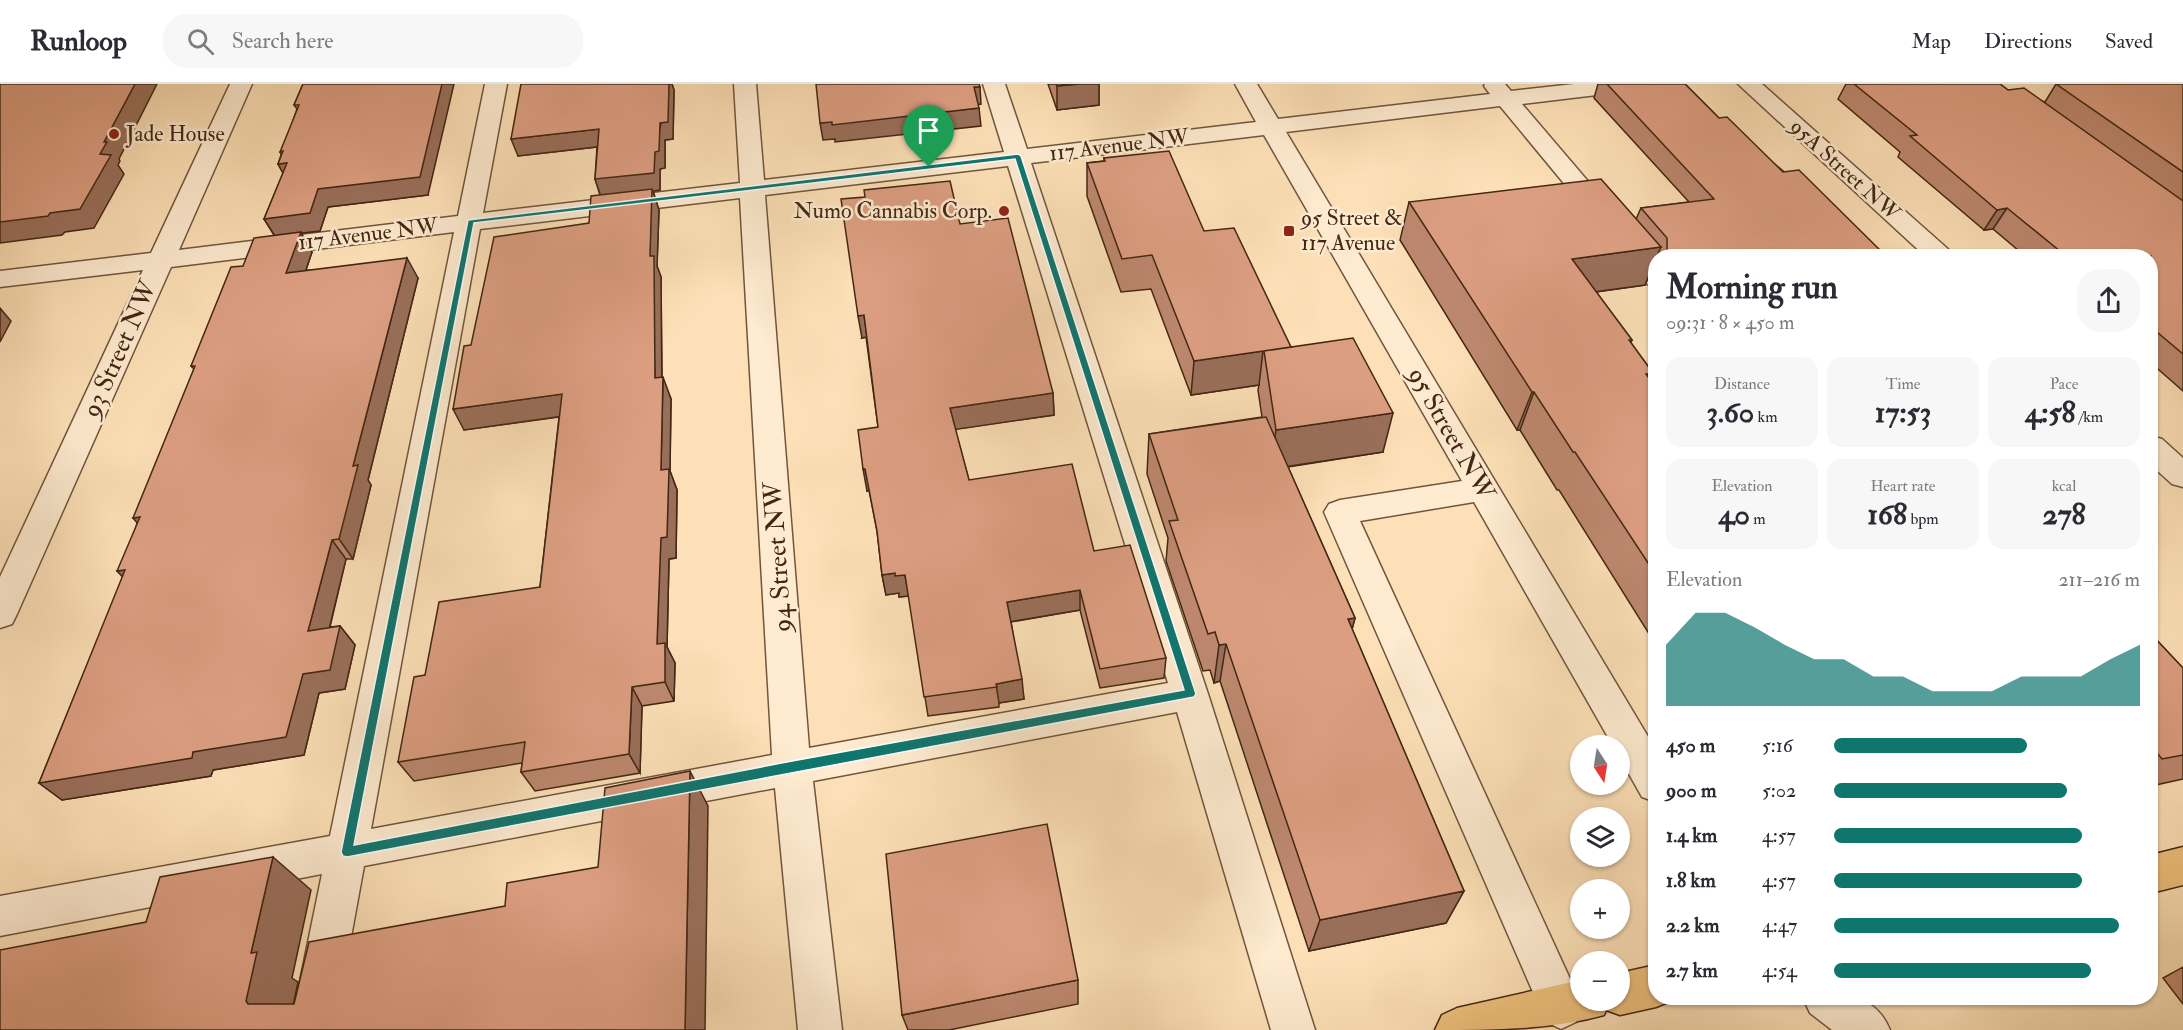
<!DOCTYPE html>
<html lang="en">
<head>
<meta charset="utf-8">
<style>
	body { margin:0; font-family:"IM FELL Double Pica",serif; background:#f7f7f7; color:#2b2b33; height:100vh; display:flex; flex-direction:column; font-size:22px; white-space:nowrap }
	* { box-sizing:border-box; margin:0 }
	p { font-size:20px; color:#7c7c81 }
	.icon { flex:none; width:33px; height:33px; fill:none; stroke:currentColor; stroke-width:2; stroke-linecap:round; stroke-linejoin:round }
	.map { position:relative; flex:1; overflow:hidden }
	.drawer { position:absolute; left:1648px; top:165px; width:510px; height:756px; display:flex; flex-direction:column; background:#fff; border-radius:24px; box-shadow:0 2px 4px #0004 }
	.drawer>* { flex:none }
	.needle { width:39px; rotate:168deg }
	.controls { position:absolute; left:1570px; top:651px; display:grid; gap:12px }
	.controls a { display:grid; place-items:center; width:60px; height:60px; border-radius:50%; background:#fff; box-shadow:0 2px 4px #0004; font-size:30px }
	.pin { position:absolute; display:grid; place-items:center; width:51px; height:51px; color:#fff; margin:-62px -26px; border-radius:50% 50% 50% 0; rotate:-45deg; box-shadow:0 0 6px #0007 }
	.pin .icon { rotate:45deg }
	.round { display:grid; place-items:center; flex:none; width:63px; height:63px; border-radius:24px; background:#f7f7f7 }
	.headline { display:flex; align-items:center; justify-content:space-between; height:102px; padding:0 18px }
	h1 { font-size:33px; font-weight:700; line-height:45px }
	.figures { display:grid; grid-template-columns:repeat(3,1fr); gap:9px; height:102px; padding:6px 18px }
	.figures div { display:grid; align-content:center; border-radius:15px; background:#f7f7f7; text-align:center }
	.figures b { font-size:30px; font-weight:700 }
	.figures small { font-size:16px; font-weight:400 }
	.figures p { font-size:16px }
	.chart { height:168px; padding:12px 18px }
	.chart p { display:flex; justify-content:space-between }
	.chart svg { width:100%; height:108px; margin-top:6px; fill:#0f766e; opacity:.7 }
	ul { padding:0 18px; list-style:none; font-size:20px }
	li { display:grid; grid-template-columns:96px 72px 1fr; align-items:center; height:45px }
	li i { height:15px; border-radius:8px; background:#0f766e }
	header { display:flex; align-items:center; gap:36px; box-sizing:border-box; height:84px; padding:0 30px; background:#fff; border-bottom:2px solid #e1e1e2 }
	header strong { font-size:28px }
	nav { display:flex; gap:33px; margin-inline-start:auto; font-size:21px }
	.search { width:420px; height:54px; background:#f7f7f7; display:flex; align-items:center; gap:15px; box-sizing:border-box; padding:0 21px; border-radius:24px; color:#7c7c81; font-size:22px }
	.map>svg:first-child { display:block }
</style>
</head>
<body>
<header>
<strong>Runloop</strong>
<div class="search"><svg class="icon" aria-label="search" viewBox="0 0 24 24"><circle cx="10" cy="10" r="6"/><path d="M15 15l6 6"/></svg>Search here</div>
<nav><a>Map</a><a>Directions</a><a>Saved</a></nav>
</header>
<div class="map">
<svg width="2183" height="946" viewBox="0 0 2183 946">
	<rect width="100%" height="100%" fill="#fde0b7"/>
	<filter id="stains"><feTurbulence type="fractalNoise" baseFrequency=".00333" numOctaves="4"/><feColorMatrix values="0 0 0 0 .2 0 0 0 0 .09 0 0 0 0 .02 0 0 0 .5 -.17"/></filter>
	<radialGradient id="worn" r=".72"><stop offset=".6" stop-color="#630" stop-opacity="0"/><stop offset="1" stop-color="#630" stop-opacity=".3"/></radialGradient>
	<g fill="none" stroke-linecap="round" stroke-linejoin="round">
		<defs>
			<path id="minor" d="M230 0H252L179 166 458 132 485 0H507L483 129 740 99 734 0H756L764 96 1004 68 983 0H1005L1027 65 1256 38 1235 0H1257L1278 35 1490 10 1484 2 1485 0H1505L1511 7 1574 0H1641L1638 5 1630 7 1522 20 1656 177V202L1647 200 1500 22 1286 48 1656 666V718L1642 713 1620 674V662H1613L1474 418 1360 437 1576 908 1583 923 1576 938 1561 945 1546 938 1324 428 1329 420 1340 416 1462 397 1264 51 1031 79 1208 610 1315 946H1271L1177 628 813 697 842 946H798L775 704 364 782 334 946H290L322 790 0 852V812L330 752 454 148 171 183 17 530 12 540 0 544V493L143 186 0 203V187L151 169ZM1008 82 1168 599 809 664 765 111ZM740 114 772 671 371 745 480 145Z
				M1738 0H1762L1949 166 1953 172H1925Z
				M2151 352 2162 355 2183 374V403L2172 400 2151 381Z
				M1803 914C1840 910 1874 907 1890 946H1832L1810 929Z"/>
			<path id="major" d="M2183 763V801L2151 809V771Z
				M1656 881V914H1673L1671 917 1656 923 1620 931 1606 926 1604 931C1551 946 1491 946 1435 946L1442 931 1457 924 1581 896V916H1620V889Z"/>
		</defs>
		<use href="#minor" stroke="#71553c" stroke-width="3"/>
		<use href="#major" stroke="#422713" stroke-width="3"/>
		<use href="#minor" fill="#feebd0" fill-rule="evenodd"/>
		<use href="#major" fill="#eec07c" fill-rule="evenodd"/>
	</g>
	<path fill="#bd886f" stroke="#422713" stroke-width="1.5" d="M303 0 428 111 328 123 320 147 301 149 312 168 306 186 418 194 368 396 371 401 353 475H346L330 543 340 542 355 561 345 605 319 609 304 671 213 686 211 692 62 716 39 699 123 493 137 439 194 285 191 282 243 182 274 151 264 135 283 89 278 80 297 25 294 21Z
		M521 0H672L674 6 673 55 665 56V84L660 85V106L653 107 659 126 657 182 661 193 662 293 671 315 670 387 677 406 676 474 669 475 667 563 675 579 674 617 642 622 640 689 535 707 521 688 522 679 414 697 398 678 425 591 540 503 559 333 464 346 471 261 589 139 600 111 595 95 597 63 518 72Z
		M1048 0H1099V21L1057 26Z
		M1598 0H1685L1719 34 1886 172H1656V175L1645 201 1596 208 1632 256 1631 259 1653 289 1650 296 1656 304V561L1559 406H1557L1520 346H1517L1400 156 1409 118 1636 135 1641 124 1689 118 1594 14Z
		M1846 0H2000L2008 6 2045 18 2056 0H2183V307L2151 279V172H2025L1993 145 1984 146 1898 73 1900 68 1838 15Z
		M1104 74 1204 147 1291 263 1383 368 1288 383 1355 534 1352 545 1464 807 1446 839 1309 867 1220 597 1214 599 1210 586 1203 587 1166 477 1168 454 1147 390 1149 350 1262 333 1258 306 1259 301 1191 311 1151 205 1121 208 1087 112V79L1104 77Z
		M960 140 1053 309 1054 331 955 345 969 396 1094 467 1166 574 1164 594 1100 604 1080 526 1011 538 1024 615 999 619V623L928 632 909 512 899 513V509L886 511 882 491 877 447 869 406 867 407 878 343 866 253 862 254Z
		M2151 550 2183 584V695L2151 702Z
		M2183 883V920L2163 894Z
		M1078 896V920L949 946H908L902 931Z"/>
	<path fill="#9a6f5a" stroke="#422713" stroke-width="1.5" d="M135 0H157L119 75 120 77 118 81 124 90 94 144 65 148 62 151 0 159V138L100 70 104 58Z
		M442 0H454L428 111 328 123 320 147 301 149 312 168 298 209 286 189 275 152 264 135 318 105Z
		M669 0H672L674 6 673 55 665 56V84L660 85V106L653 107 659 126 657 182 661 193 662 316 655 294 650 172 601 113 595 95 655 68Z
		M1079 0H1099V21L1057 26V2Z
		M974 3H980L981 20 975 21Z
		M979 24 981 42 835 58V55L823 56 820 39Z
		M599 45 605 62 518 72 511 55Z
		M283 67 290 85 288 98 278 80 286 79 280 68Z
		M2007 124 1993 145 1984 146 1997 126Z
		M1661 163 1657 172H1656V175L1645 201 1558 213 1572 175Z
		M407 174 418 194 368 396 371 401 353 475 339 455 353 382Z
		M0 224 11 237 0 258Z
		M864 231 867 253 862 254 858 232Z
		M1263 267 1259 301 1191 311 1194 277Z
		M1653 289 1636 327 1646 290Z
		M663 293 671 315 670 387 677 406 676 474 669 475 667 563 675 579 674 617 665 598 657 560Z
		M1532 308H1534L1520 346H1517Z
		M1053 309 1054 331 952 346 950 324Z
		M562 310 571 331 464 346 453 325Z
		M1393 329 1383 368 1270 385 1276 346Z
		M863 385H865L870 406 867 407Z
		M140 433 150 454 133 434Z
		M332 456 346 475 324 566 308 547Z
		M125 486 136 507 117 487Z
		M895 489 905 491 909 512 899 513V509L886 511 882 491Z
		M1080 506V526L1009 538 1007 518Z
		M1355 534 1345 572 1348 535Z
		M340 542 355 561 345 605 319 609 304 671 213 686 211 692 62 716 39 699 193 668 303 590Z
		M1226 560 1220 597 1214 599 1219 561Z
		M1022 595 1024 615 999 619 996 600Z
		M632 603 642 622 640 689 629 670Z
		M690 687 708 722 705 946H685Z
		M273 773 311 806 292 894 298 898 288 946 248 920 246 917 251 869Z
		M1464 807 1446 839 1309 867 1320 836Z"/>
	<path fill="#dc9e81" stroke="#422713" stroke-width="1.5" d="M0 0H135L104 58H107L100 70 111 71 80 125 50 129 48 132 0 138Z
		M303 0H442L420 93 318 105 310 129 264 135 287 79 278 80 283 67 280 68 299 21H294Z
		M521 0H669L668 38 660 39 659 67 655 68 654 89 595 95 599 45 511 55Z
		M816 0H979L980 3H974L979 24 832 41V38L820 39Z
		M1056 0H1079L1057 2Z
		M1607 0H1685L1719 34 1727 33 1783 88 1799 86 1886 172H1667V154L1641 124 1714 115Z
		M1854 0H2000L2008 6 2024 4 2183 117V270L2151 243V172H2066L2007 124 1997 126 1910 52 1917 51Z
		M2056 0H2183V88Z
		M1169 67 1204 147 1234 144 1291 263 1194 277 1152 171 1122 175 1087 79 1105 77 1104 74Z
		M1601 95 1661 163 1572 175 1632 256H1629L1653 289 1646 290 1656 304V491L1575 368H1573L1534 308H1532L1409 118Z
		M950 97 960 140 1008 134 1053 309 950 324 969 396 1072 380 1094 467 1130 461 1166 574 1100 585 1080 506 1007 518 1022 595 996 600 997 603 924 613 905 491 895 492V489L882 491 877 447 865 385H863L858 346 878 343 864 231 858 232 841 115 865 113 864 106Z
		M652 105 650 172H654L655 294 663 293 661 386 669 385 667 453 661 454 657 560 665 559V598L632 603 629 670 521 688 525 658 398 678 414 593 425 591 439 518 540 503 562 310 453 325 464 262 471 261 494 153 589 139 591 112Z
		M301 148 286 189 407 174 353 382 358 381 339 455 332 456 308 547 340 542 330 586 303 590 286 653 193 668 192 674 39 699 125 486 117 487 140 433 133 434 195 282H191L231 183 243 182 254 154Z
		M1353 254 1393 329 1276 346 1264 267Z
		M1266 333 1355 534 1348 535 1464 807 1320 836 1226 560 1219 561 1215 548 1208 550 1169 437 1178 436 1149 350Z
		M2151 550 2183 584V671L2162 675 2158 670 2151 671Z
		M690 687 685 946H0V866L146 838 160 793 273 773 251 869 257 868 246 917 248 920H294L309 858 505 822 507 799 598 783 605 704Z
		M1047 740 1078 896 902 931 886 770Z"/>
	<path fill="#0f766e" stroke="#fff" stroke-width="1.5" fill-rule="evenodd" d="M1018 70 1021 72 1196 610 1194 613 347 773 343 772 341 768 468 136ZM1015 75 1184 606 792 677 354 761 474 139Z"/>
	<g fill="#8f2418" stroke="#feebd0" stroke-width="2">
		<circle cx="114" cy="50" r="6"/>
		<circle cx="1004" cy="127" r="6"/>
		<rect x="1283" y="141" width="12" height="12" rx="3"/>
	</g>
	<g text-anchor="middle" dominant-baseline="central" stroke-width="5" stroke-linejoin="round" paint-order="stroke">
		<g font-size="22" fill="#422713" stroke="#feebd0" text-anchor="start">
			<text x="126" y="50">Jade House</text>
			<text x="992" y="127" text-anchor="end">Numo Cannabis Corp.</text>
			<text x="1301" y="134">95 Street &amp;<tspan x="1301" dy="25">117 Avenue</tspan></text>
		</g>
		<g font-size="22" fill="#422713" stroke="#feebd0">
			<text transform="translate(1119 61) rotate(-7)">117 Avenue NW</text>
			<text transform="translate(1845 86) rotate(42)">95A Street NW</text>
			<text transform="translate(368 150) rotate(-7)">117 Avenue NW</text>
		</g>
		<g font-size="26" fill="#422713" stroke="#feebd0">
			<text transform="translate(120 265) rotate(-66)">93 Street NW</text>
			<text transform="translate(1451 350) rotate(60)">95 Street NW</text>
			<text transform="translate(778 473) rotate(-94)">94 Street NW</text>
		</g>
	</g>
	<rect width="100%" height="100%" filter="url(#stains)"/>
	<rect width="100%" height="100%" fill="url(#worn)"/>
</svg>
<div class="controls">
<a><svg class="needle" viewBox="-14 -14 28 28"><path d="M0-13l5 13h-10z" fill="#e53935"/><path d="M0 13l5-13h-10z" fill="#7c7c81"/></svg></a>
<a><svg class="icon" aria-label="layers" viewBox="0 0 24 24"><path d="M12 4l9 5-9 5-9-5zM3 14l9 5 9-5"/></svg></a>
<a>+</a>
<a>−</a>
</div>
<div class="pin" style="left:929px;top:83px;background:#1e9e55"><svg class="icon" aria-label="arrive" viewBox="0 0 24 24"><path d="M6 21V4h12l-3 4 3 4H6"/></svg></div>
<section class="drawer">
<div class="headline"><div><h1>Morning run</h1><p>09:31 · 8 × 450 m</p></div><a class="round"><svg class="icon" aria-label="share" viewBox="0 0 24 24"><path d="M12 15V3M7 8l5-5 5 5M5 13v7h14v-7"/></svg></a></div>
<div class="figures">
<div><p>Distance</p><b>3.60<small> km</small></b></div>
<div><p>Time</p><b>17:53</b></div>
<div><p>Pace</p><b>4:58<small> /km</small></b></div>
</div>
<div class="figures">
<div><p>Elevation</p><b>40<small> m</small></b></div>
<div><p>Heart rate</p><b>168<small> bpm</small></b></div>
<div><p>kcal</p><b>278</b></div>
</div>
<div class="chart"><p><span>Elevation</span>211–216 m</p>
<svg viewBox="0 0 160 44" preserveAspectRatio="none"><path d="M0 44V19L10 6L20 6L30 12L40 19L50 25L60 25L70 32L80 32L90 38L100 38L110 38L120 32L130 32L140 32L150 25L160 19V44z"/></svg>
</div>
<ul>
<li><b>450 m</b>5:16<i style="width:63%"></i></li>
<li><b>900 m</b>5:02<i style="width:76%"></i></li>
<li><b>1.4 km</b>4:57<i style="width:81%"></i></li>
<li><b>1.8 km</b>4:57<i style="width:81%"></i></li>
<li><b>2.2 km</b>4:47<i style="width:93%"></i></li>
<li><b>2.7 km</b>4:54<i style="width:84%"></i></li>
</ul>
</section>
</div>
</body>
</html>
